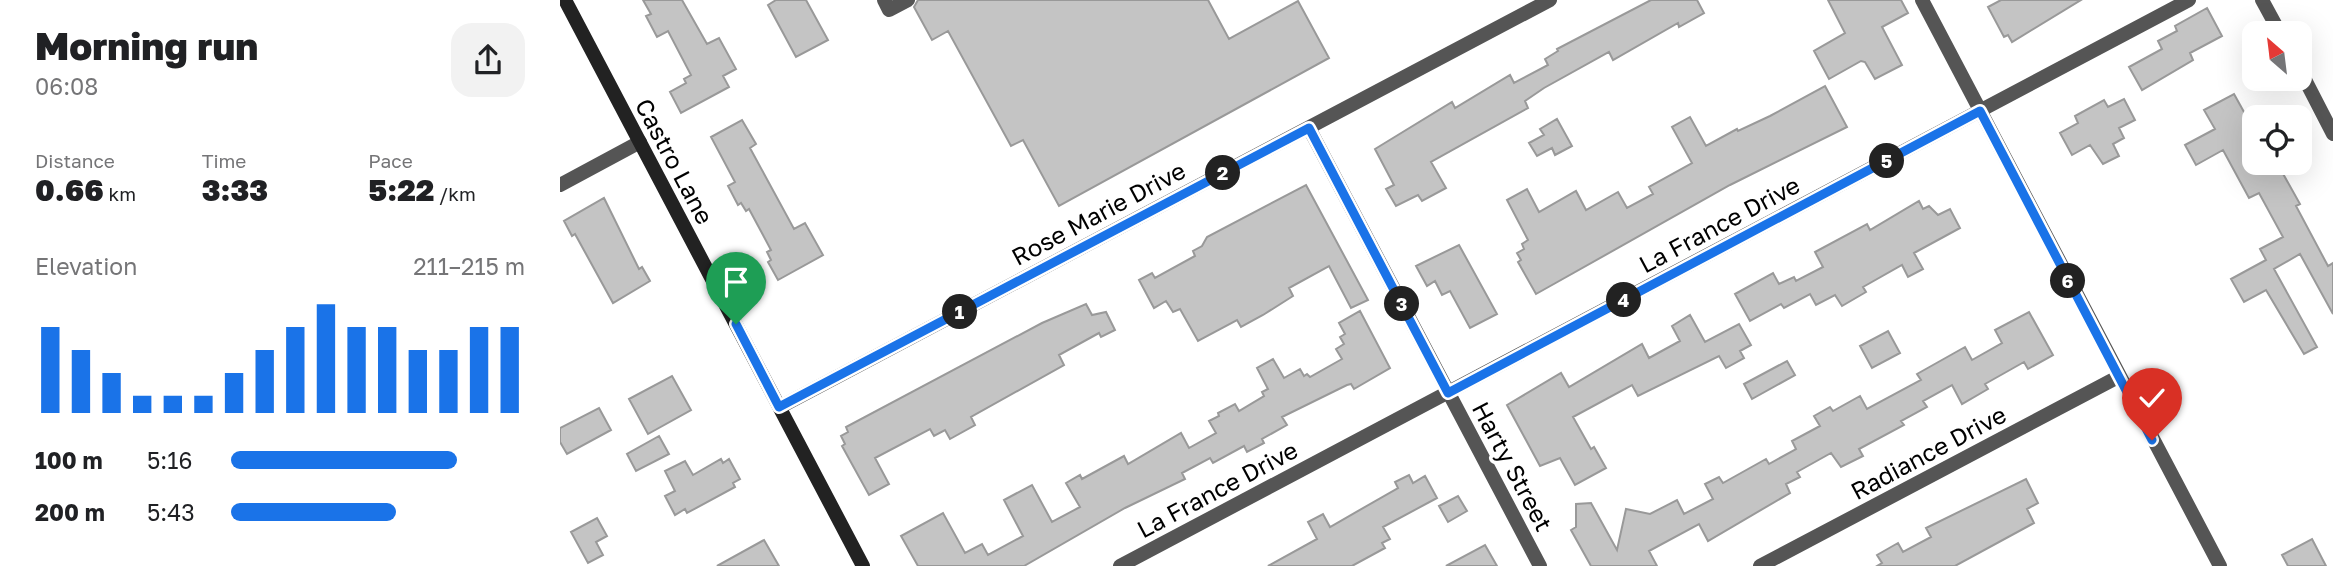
<!DOCTYPE html>
<html lang="en">
<head>
<meta charset="utf-8">
<style>
	body { margin:0; font-family:"Golos Text",sans-serif; background:#f2f2f2; color:#202124; height:100vh; display:flex; flex-direction:column; font-size:26px; white-space:nowrap }
	* { box-sizing:border-box; margin:0 }
	p { font-size:23px; color:#757577 }
	.icon { flex:none; width:38px; height:38px; fill:none; stroke:currentColor; stroke-width:2; stroke-linecap:round; stroke-linejoin:round }
	.map { position:relative; flex:1; overflow:hidden }
	.sheet { display:flex; flex-direction:column; background:#fff; width:560px }
	.sheet>* { flex:none }
	.needle { width:46px; rotate:332deg }
	.controls { position:absolute; left:1682px; top:21px; display:grid; gap:14px }
	.controls a { display:grid; place-items:center; width:70px; height:70px; border-radius:14px; background:#fff; box-shadow:0 7px 28px #0002; font-size:35px }
	.pin { position:absolute; display:grid; place-items:center; width:60px; height:60px; color:#fff; margin:-72px -30px; border-radius:50% 50% 50% 0; rotate:-45deg; box-shadow:0 0 7px #0007 }
	.pin .icon { rotate:45deg }
	.km { position:absolute; width:35px; height:35px; margin:-18px; border-radius:50%; background:#222; color:#fff; font-size:19px; line-height:35px; text-align:center }
	.round { display:grid; place-items:center; flex:none; width:74px; height:74px; border-radius:21px; background:#f2f2f2 }
	.head { display:flex; align-items:center; justify-content:space-between; height:119px; padding:0 35px }
	h1 { font-size:38px; font-weight:800; line-height:52px }
	.stats { display:grid; grid-template-columns:repeat(3,1fr); gap:10px; height:119px; padding:7px 35px }
	.stats div { display:grid; align-content:center }
	.stats b { font-size:30px; font-weight:800 }
	.stats small { font-size:19px; font-weight:400 }
	.stats p { font-size:19px }
	.chart { height:196px; padding:14px 35px }
	.chart p { display:flex; justify-content:space-between }
	.chart svg { width:100%; height:126px; margin-top:7px; stroke:#1a73e8; stroke-width:6 }
	ul { padding:0 35px; list-style:none; font-size:23px }
	li { display:grid; grid-template-columns:112px 84px 1fr; align-items:center; height:52px }
	li i { height:18px; border-radius:9px; background:#1a73e8 }
	main { display:flex; flex:1; min-height:0 }
	.map>svg:first-child { display:block }
</style>
</head>
<body>
<main>
<section class="sheet">
<div class="head"><div><h1>Morning run</h1><p>06:08</p></div><a class="round"><svg class="icon" aria-label="share" viewBox="0 0 24 24"><path d="M12 15V3M7 8l5-5 5 5M5 13v7h14v-7"/></svg></a></div>
<div class="stats">
<div><p>Distance</p><b>0.66<small> km</small></b></div>
<div><p>Time</p><b>3:33</b></div>
<div><p>Pace</p><b>5:22<small> /km</small></b></div>
</div>
<div class="chart"><p><span>Elevation</span>211–215 m</p>
<svg viewBox="0 0 160 44" preserveAspectRatio="none"><path d="M5 44V14M15 44V22M25 44V30M35 44V38M45 44V38M55 44V38M65 44V30M75 44V22M85 44V14M95 44V6M105 44V14M115 44V14M125 44V22M135 44V22M145 44V14M155 44V14"/></svg>
</div>
<ul>
<li><b>100 m</b>5:16<i style="width:77%"></i></li>
<li><b>200 m</b>5:43<i style="width:56%"></i></li>
</ul>
</section>
<div class="map">
<svg width="1773" height="566" viewBox="0 0 1773 566">
	<rect width="100%" height="100%" fill="#fff"/>
	<path fill="#c4c4c4" stroke="#999" stroke-width="2" d="M83 0H122L147 44 159 38 176 69 163 76 169 87 121 113 110 92 126 83 124 79 131 75 108 31 97 37 86 16 91 14Z
		M216 0H246L268 40 236 57 208 5Z
		M358 0H648L669 39 738 1 769 58 499 206 463 140 451 146 388 31 372 40 354 7Z
		M1091 0H1137L1144 13 1119 27 1118 23 1053 60 1049 52 984 88 965 101 968 108 871 162 886 188 862 201 858 195 836 206 826 189 834 185 815 149 892 102 895 108 950 75 954 83 988 65 985 59 998 51 997 49Z
		M1268 0H1341L1348 13 1322 27 1342 65 1315 79 1305 62 1301 61 1269 79 1254 51 1285 33Z
		M1441 0H1521L1452 42 1448 35 1444 37 1428 7Z
		M1647 8 1662 36 1630 53 1633 60 1582 90 1569 67 1602 49 1598 41 1617 31 1615 26Z
		M1265 86 1287 127 1170 185 976 294 958 262 961 260 957 253 964 249 962 244 968 240 947 200 967 189 979 212 1016 191 1026 210 1058 192 1067 208 1093 194 1089 187 1132 163 1112 127 1130 117 1146 146 1177 129 1178 131 1210 116Z
		M1674 94 1694 130V163H1717L1740 204 1736 206 1768 266 1773 263V314L1740 254 1714 269 1757 347 1744 354 1706 290 1684 302 1671 279 1706 260 1700 249 1723 237 1699 193 1689 198 1663 150 1636 165 1625 145 1655 129 1644 110Z
		M1564 99 1575 120 1559 128 1564 138 1553 144 1559 156 1543 164 1530 145 1512 155 1500 133 1518 123 1515 116 1544 100 1548 107Z
		M997 119 1012 146 995 155 992 148 977 156 969 143 984 135 980 129Z
		M182 120 196 144 190 148 234 229 245 223 263 255 218 280 208 262 211 260 207 252 211 250 189 209 186 211 181 203 178 205 168 186 175 182 151 137Z
		M746 185 808 300 791 308 769 266 729 288 733 296 703 315 681 327 677 320 638 341 620 309 613 312 606 301 594 308 579 280 592 273 595 278 635 256 633 251 642 246 647 237Z
		M44 198 79 269 82 267 90 281 53 303 15 234 12 236 4 221Z
		M1359 201 1363 209 1369 206 1378 215 1390 209 1400 228 1354 253 1363 269 1348 277 1342 265 1303 287 1306 292 1282 306 1275 295 1256 305 1250 294 1224 308 1221 304 1190 321 1175 294 1213 273 1219 284 1234 277 1236 281 1263 267 1255 252 1307 224 1310 230Z
		M899 245 937 314 910 328 890 291 882 295 875 281 867 286 856 266Z
		M526 304 532 315 546 312 555 330 541 337 539 333 499 355 504 365 411 417 415 425 390 439 385 430 374 436 370 429 315 458 329 484 309 495 282 446 285 444 281 436 288 432 286 427 482 323Z
		M800 311 830 368 794 389 791 384 787 385 722 417 727 425 702 439 704 443 687 452 684 446 653 463 650 458 622 473 625 479 565 508 464 566H358L341 536 383 513 405 553 422 544 428 555 463 536 444 500 472 485 492 522 520 507 506 483 520 475 522 479 564 456 568 464 621 433 629 448 656 433 649 421 659 416 658 413 675 404 679 411 704 396 702 392 708 389 697 368 713 359 724 378 740 369 744 376 747 374 750 377 782 359 776 349 784 344 780 337 785 334 779 323Z
		M1469 312 1493 355 1468 369 1464 362 1425 384 1428 389 1402 404 1392 385 1363 401 1367 407 1341 421 1344 425 1299 449 1303 456 1281 467 1271 453 1237 472 1240 477 1226 484 1230 493 1148 541 1139 524 1089 551 1097 566H1031L1011 530 1016 527V504L1031 503 1057 550 1066 509 1090 514 1117 500 1124 514 1153 499 1145 484 1159 477 1163 483 1206 459 1209 464 1236 449 1232 441 1260 426 1254 416 1270 407 1273 411 1300 396 1307 409 1361 380 1357 374 1405 347 1412 360 1442 343 1435 330Z
		M1130 315 1145 342 1179 324 1191 345 1180 351 1184 358 1166 368 1159 356 1078 396 1072 385 1013 417 1031 449 1034 447 1046 468 1015 485 1000 458 980 466 947 405 1001 373 1009 387 1082 344 1089 358 1120 341 1112 326Z
		M1328 331 1340 353 1312 368 1300 346Z
		M1227 361 1235 375 1192 399 1184 384Z
		M112 376 131 410 88 434 69 399Z
		M39 408 51 430 7 454 0 442V428Z
		M99 436 109 454 76 471 67 454Z
		M161 459 163 463 169 459 180 479 173 483 175 487 127 513 125 509 115 515 105 496 115 491 105 471 125 461 133 475Z
		M849 475 853 483 865 476 877 498 823 527 830 539 822 543 825 548 792 566H708L757 539 748 522 763 514 770 527 838 488 835 482Z
		M1466 479 1478 503 1467 509 1474 523 1395 566H1317L1322 563 1317 555 1338 543 1343 552 1371 537 1366 528Z
		M898 496 907 511 888 522 879 506Z
		M37 518 47 536 36 542 43 555 28 563 11 532Z
		M1752 539 1766 566H1728L1722 555Z
		M204 540 219 566H157Z
		M925 545 937 566H886Z"/>
	<g fill="none" stroke-linecap="round" stroke-linejoin="round">
		<path stroke="#555" stroke-width="14" d="M324 0 329 10 348 0
			M1362 0 1660 566
			M1702 0 1720 33
			M1740 70 1773 134
			M749 128 980 566
			M0 185 80 142
			M220 407 990 0
			M560 566 1629 0
			M1200 566 1558 377"/>
		<path stroke="#222" stroke-width="14" d="M5 0 303 566"/>
	</g>
	<g fill="none" stroke-linecap="round" stroke-linejoin="round">
		<defs>
			<path id="route" d="M176 324 219 407 749 128 888 393 1420 111 1592 440"/>
		</defs>
		<use href="#route" stroke="#fff" stroke-width="14"/>
		<use href="#route" stroke="#1a73e8" stroke-width="9"/>
	</g>
	<g text-anchor="middle" dominant-baseline="central" stroke-width="7" stroke-linejoin="round" paint-order="stroke">
		<g font-size="24" fill="#000" stroke="#fff">
			<text transform="translate(115 161) rotate(62)">Castro Lane</text>
			<text transform="translate(538 213) rotate(-28)">Rose Marie Drive</text>
			<text transform="translate(1159 224) rotate(-28)">La France Drive</text>
			<text transform="translate(1368 452) rotate(-28)">Radiance Drive</text>
			<text transform="translate(953 466) rotate(62)">Harty Street</text>
			<text transform="translate(657 489) rotate(-28)">La France Drive</text>
		</g>
	</g>
</svg>
<div class="controls">
<a><svg class="needle" viewBox="-14 -14 28 28"><path d="M0-13l5 13h-10z" fill="#e53935"/><path d="M0 13l5-13h-10z" fill="#757577"/></svg></a>
<a><svg class="icon" aria-label="locate" viewBox="0 0 24 24"><circle cx="12" cy="12" r="6"/><path d="M12 2v4M12 18v4M2 12h4M18 12h4"/></svg></a>
</div>
<div class="pin" style="left:176px;top:324px;background:#1e9e55"><svg class="icon" aria-label="arrive" viewBox="0 0 24 24"><path d="M6 21V4h12l-3 4 3 4H6"/></svg></div>
<div class="pin" style="left:1592px;top:440px;background:#d93025"><svg class="icon" aria-label="check" viewBox="0 0 24 24"><path d="M5 12l5 5 9-10"/></svg></div>
<b class="km" style="left:400px;top:312px">1</b>
<b class="km" style="left:663px;top:173px">2</b>
<b class="km" style="left:842px;top:304px">3</b>
<b class="km" style="left:1064px;top:300px">4</b>
<b class="km" style="left:1327px;top:161px">5</b>
<b class="km" style="left:1508px;top:281px">6</b>
</div>
</main>
</body>
</html>
